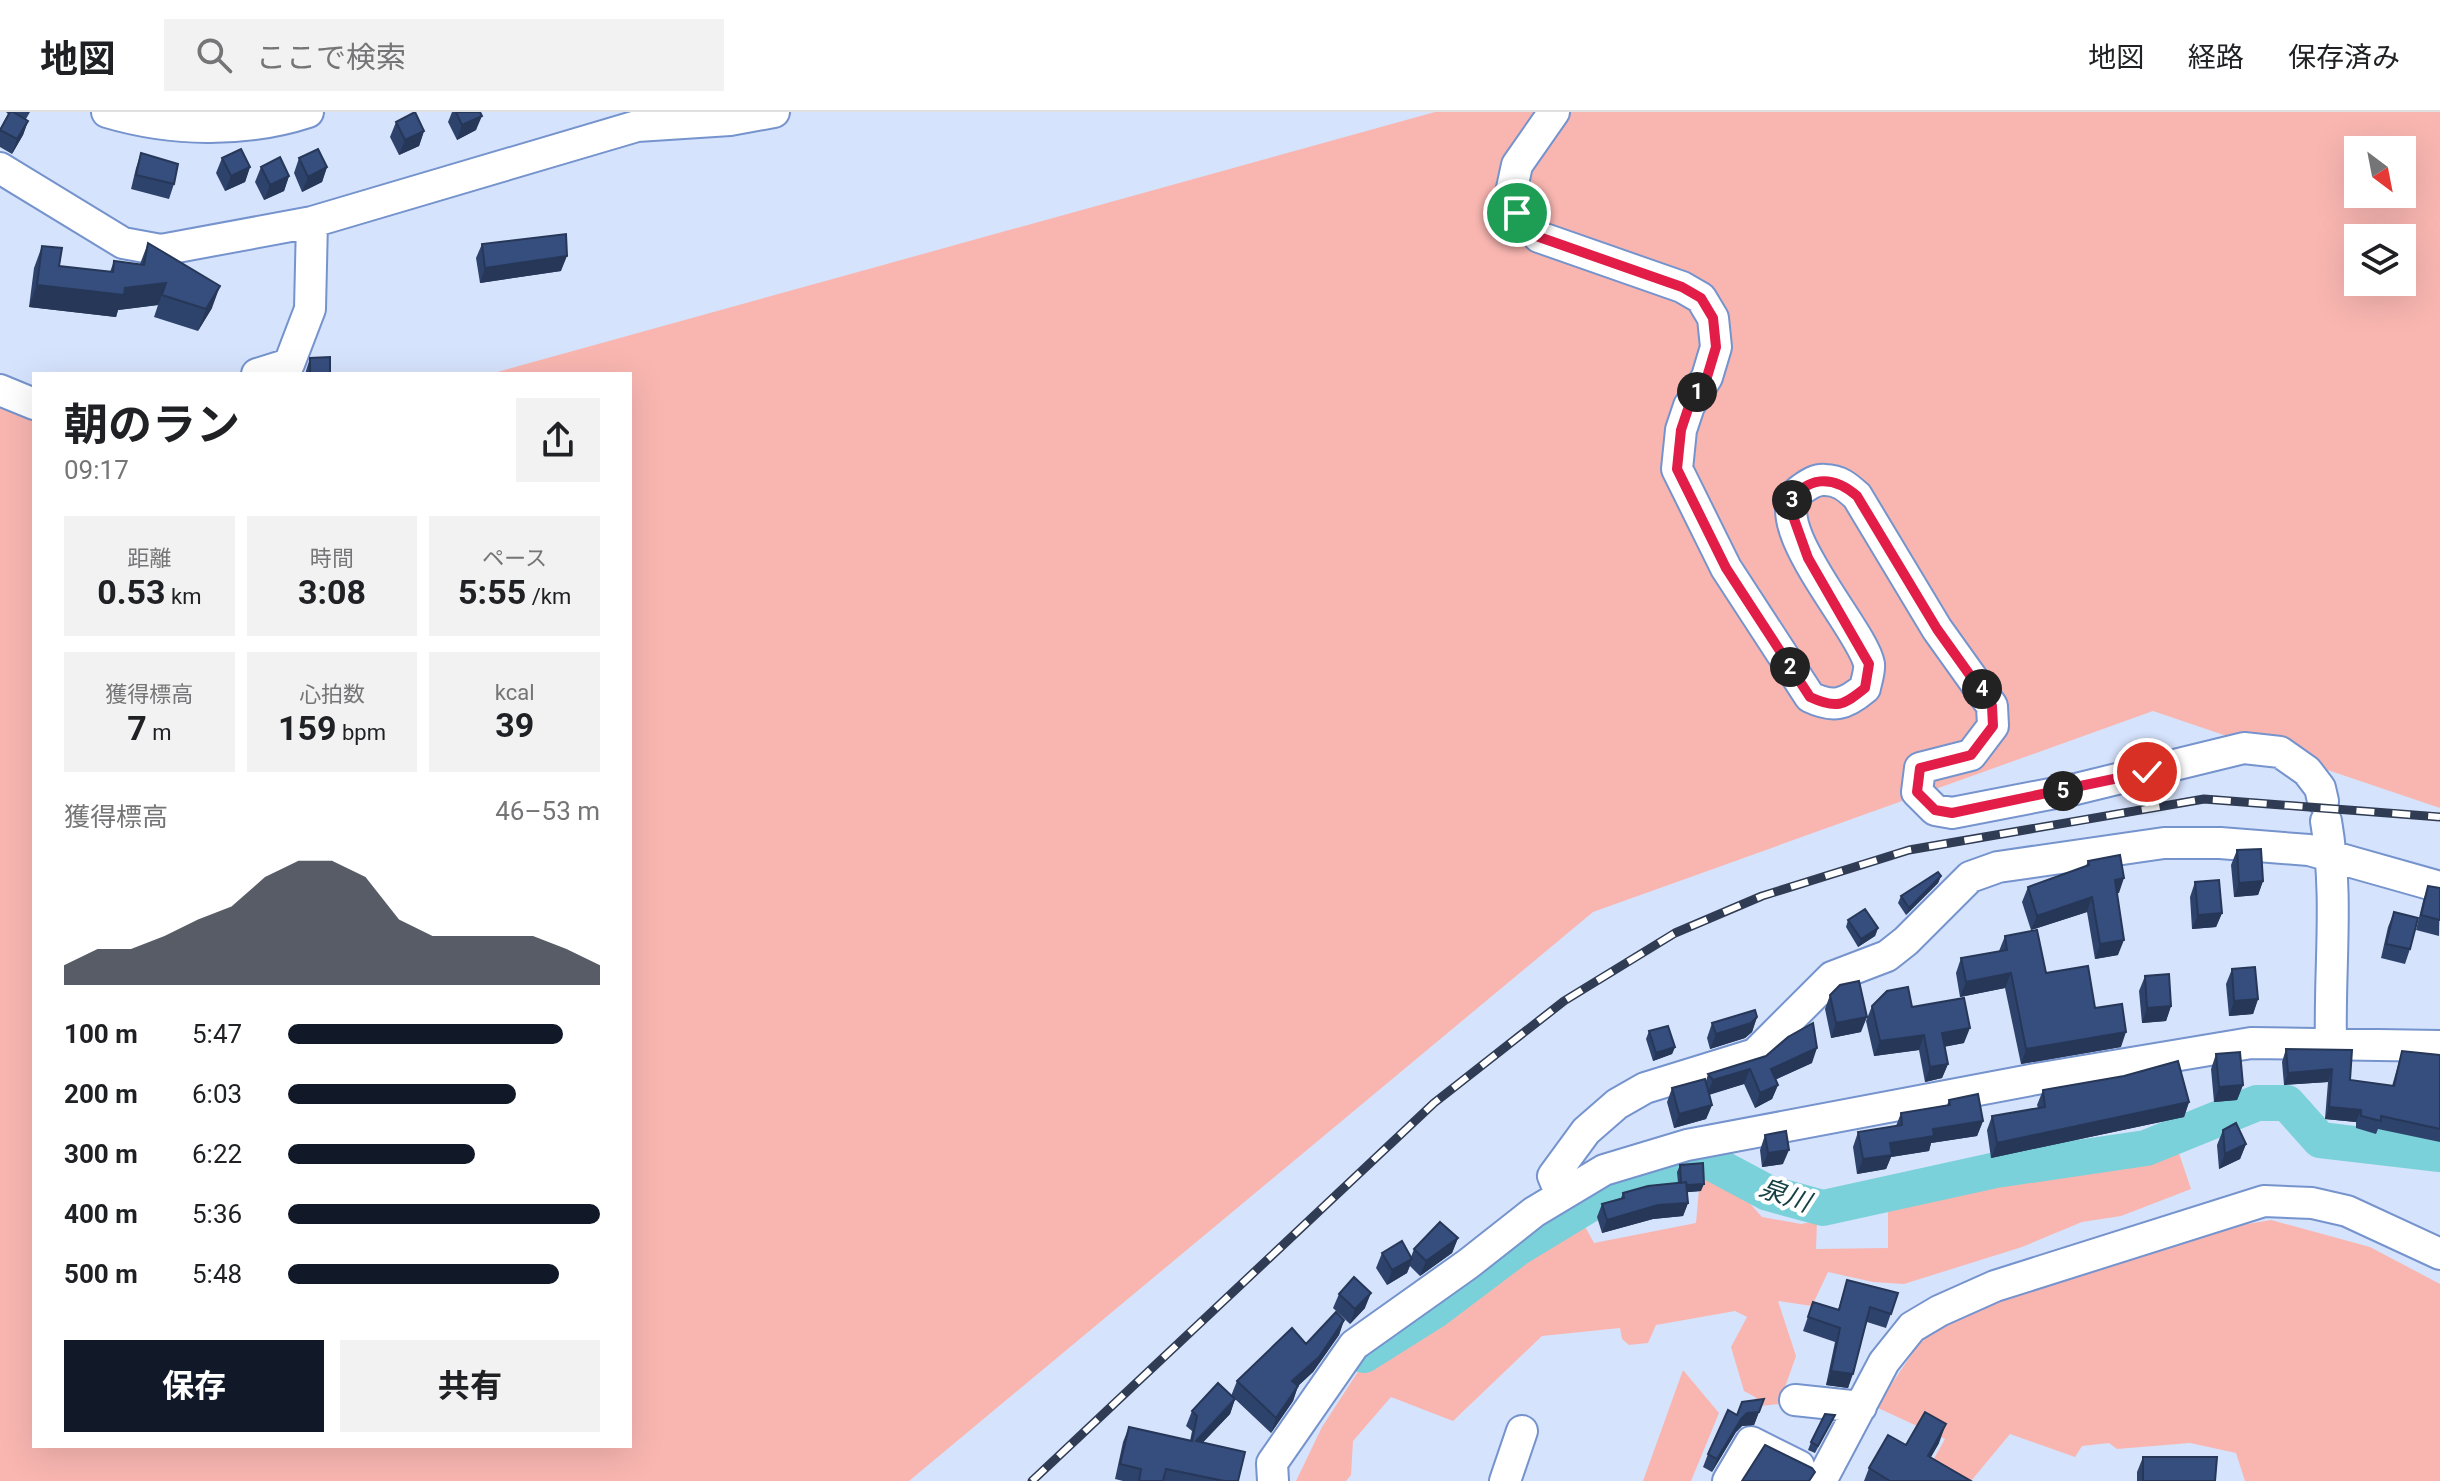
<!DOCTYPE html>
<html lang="ja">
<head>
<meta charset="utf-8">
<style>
	body { margin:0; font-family:Roboto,"Noto Sans JP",sans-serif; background:#f2f2f2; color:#202124; height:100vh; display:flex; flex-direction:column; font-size:30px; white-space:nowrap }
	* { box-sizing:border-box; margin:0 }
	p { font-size:26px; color:#757577 }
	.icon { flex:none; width:44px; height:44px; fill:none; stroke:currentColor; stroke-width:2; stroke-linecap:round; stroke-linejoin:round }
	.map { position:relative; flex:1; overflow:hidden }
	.drawer { position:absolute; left:32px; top:260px; width:600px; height:1076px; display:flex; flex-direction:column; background:#fff; border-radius:0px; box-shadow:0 8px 32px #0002 }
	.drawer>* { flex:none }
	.needle { width:52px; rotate:148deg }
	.buttons { position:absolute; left:2344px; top:24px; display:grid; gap:16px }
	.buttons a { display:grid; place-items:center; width:72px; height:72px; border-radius:0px; background:#fff; box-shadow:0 8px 32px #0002; font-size:40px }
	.pin { position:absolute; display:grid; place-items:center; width:68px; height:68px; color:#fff; margin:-34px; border:4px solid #fff; border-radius:50%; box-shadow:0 2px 8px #0007 }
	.km { position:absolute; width:40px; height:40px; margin:-20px; border-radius:50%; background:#222; color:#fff; font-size:22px; line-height:40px; text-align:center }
	.round { display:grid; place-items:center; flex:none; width:84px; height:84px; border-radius:0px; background:#f2f2f2 }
	.head { display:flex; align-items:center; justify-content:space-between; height:136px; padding:0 32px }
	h1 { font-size:44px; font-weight:700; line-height:60px }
	.figures { display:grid; grid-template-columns:repeat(3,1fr); gap:12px; height:136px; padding:8px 32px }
	.figures div { display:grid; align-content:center; border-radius:0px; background:#f2f2f2; text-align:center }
	.figures b { font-size:34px; font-weight:700 }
	.figures small { font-size:22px; font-weight:400 }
	.figures p { font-size:22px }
	.chart { height:224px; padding:16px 32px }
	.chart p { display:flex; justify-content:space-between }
	.chart svg { width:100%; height:144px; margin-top:8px; fill:#111827; opacity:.7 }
	.button { display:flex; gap:16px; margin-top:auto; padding:16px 32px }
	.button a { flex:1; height:92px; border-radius:0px; background:#111827; color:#fff; font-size:32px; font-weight:700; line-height:92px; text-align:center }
	.button a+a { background:#f2f2f2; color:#202124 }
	ul { padding:0 32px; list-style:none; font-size:26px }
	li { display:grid; grid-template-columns:128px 96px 1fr; align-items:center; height:60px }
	li i { height:20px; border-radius:10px; background:#111827 }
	header { display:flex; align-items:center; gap:48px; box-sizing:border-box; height:112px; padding:0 40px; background:#fff; border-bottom:2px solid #e0e0e0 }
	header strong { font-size:38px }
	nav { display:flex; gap:44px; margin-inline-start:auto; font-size:28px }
	.search { width:560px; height:72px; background:#f2f2f2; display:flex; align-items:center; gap:20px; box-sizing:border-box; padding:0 28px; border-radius:0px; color:#757577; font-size:30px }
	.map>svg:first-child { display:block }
</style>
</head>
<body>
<header>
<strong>地図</strong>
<div class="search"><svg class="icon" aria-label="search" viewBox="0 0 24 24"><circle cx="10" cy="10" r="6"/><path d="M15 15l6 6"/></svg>ここで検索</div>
<nav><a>地図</a><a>経路</a><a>保存済み</a></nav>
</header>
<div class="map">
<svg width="2440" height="1369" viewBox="0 0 2440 1369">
	<rect width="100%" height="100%" fill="#d6e3fc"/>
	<path fill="#f9b6b1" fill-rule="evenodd" d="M1435 0H2440V696L2153 599 1593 800 909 1369H0V268L34 274V1334H630V262H490ZM2358 38H2402V82H2358ZM2358 126H2402V170H2358Z
		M2176 1032 2191 1077 2121 1104 2082 1110 2022 1135 1904 1172 1873 1170 1828 1160 1812 1194 1778 1189 1796 1244 1779 1292 1760 1294 1755 1285 1744 1279 1731 1235 1747 1205 1735 1199 1656 1213 1648 1231 1629 1233 1622 1227 1620 1216 1542 1224 1453 1309 1391 1285 1353 1329 1351 1363 1346 1369H1296L1322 1315 1363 1252 1581 1107 1594 1131 1696 1111 1700 1066 1735 1075 1762 1105 1801 1112 1817 1109 1816 1137 1888 1136V1092L2045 1060 2140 1046Z
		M2271 1108 2370 1135 2440 1172V1369H2245L2236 1341 2190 1331 2117 1337 2109 1331 2082 1334 2075 1345 2010 1322 1971 1369H1947L1927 1359 1945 1327 1876 1295 1920 1230 1948 1210 1998 1185 2207 1119Z
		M1683 1258 1719 1301 1691 1369H1643Z"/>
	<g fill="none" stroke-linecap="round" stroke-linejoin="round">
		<path stroke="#7ad1d9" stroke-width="36" d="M1364 1243 1434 1199 1519 1135 1590 1092 1641 1064 1708 1049 1768 1081 1823 1096 1996 1058 2146 1036 2257 991H2287L2320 1028 2440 1042"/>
		<defs>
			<path id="minor" d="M107 0C171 19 244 21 308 0
				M1554 0 1517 53 1511 81 1517 101 1539 125 1682 175 1701 186 1713 206 1716 235 1707 265 1689 294 1681 318 1677 357 1726 456 1810 585C1833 596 1845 593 1865 576 1866 570 1870 559 1869 552 1862 516 1758 406 1802 377 1809 372 1816 367 1825 368 1839 368 1847 375 1857 384L1937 517 1992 594 1993 614 1971 643 1920 656 1917 680 1935 698 1952 701 2076 677 2244 636 2280 640 2307 659 2320 676 2323 689
				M0 56 123 131 161 138 312 110 637 14 730 8 774 0
				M257 262 289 252 310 197 312 110
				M0 278 34 292
				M2326 709C2339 784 2329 857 2331 932
				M1561 1083 1553 1064 1586 1019 1617 992 1645 976 1755 942 1832 865 1887 844 1906 829 1970 765 1998 755 2164 731H2220L2309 738 2440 775
				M1795 1288 1861 1295
				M1273 1369 1272 1351 1354 1233 1468 1152 1534 1100 1604 1058 1687 1033 2036 967 2251 931 2440 934
				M1505 1369 1522 1319
				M1728 1369 1751 1330 1799 1354
				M1821 1369 1884 1250 1912 1215 1939 1199 1995 1174 2264 1089 2312 1091 2347 1099 2440 1142"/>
		</defs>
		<use href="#minor" stroke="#7593cc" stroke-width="34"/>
		<use href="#minor" stroke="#fff" stroke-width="30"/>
		<defs>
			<path id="rail" d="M1032 1369 1434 991 1564 889 1675 821 1762 784 1909 738 2204 687 2440 705"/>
		</defs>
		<use href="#rail" stroke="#303c53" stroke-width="9"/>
		<use href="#rail" stroke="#fff" stroke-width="6" stroke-dasharray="18" stroke-linecap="butt"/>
	</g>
	<path fill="#2e436c" d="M6 0H30L26 7 28 9 23 23 12 42 0 35V17L8 2Z
		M452 0H480L476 18 457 28 448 10Z
		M396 10 424 19 419 34 399 43 390 25Z
		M141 41 174 72 169 87 131 77 136 56Z
		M222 46 250 55 245 70 225 79 216 61Z
		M299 46 327 55 322 70 302 80 294 61Z
		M261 55 289 64 284 79 264 88 255 70Z
		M148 131 212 196 198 219 154 205 158 193 118 198 116 205 29 195 34 156 42 134 59 154 110 160 114 149 140 152Z
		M482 132 561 159 480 171 476 146Z
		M310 246 330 262H305Z
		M2237 738 2263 769 2258 783 2234 785 2231 753Z
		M2088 749 2119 781H2117L2118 843 2095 847 2087 800 2031 818 2022 790 2028 775 2086 754Z
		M1941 764 1938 771 1906 803 1898 791 1901 784Z
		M2195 770 2222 801 2216 815 2192 817 2190 785Z
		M2428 774 2440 776 2439 824 2416 818 2423 789Z
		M2394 800 2410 837 2405 852 2381 846 2388 815Z
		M1848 808 1878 816 1875 824 1858 835 1846 815Z
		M2005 824 2046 861 2095 896 2121 935 2021 952 2005 876 1960 885 1956 861 1961 846 1999 839Z
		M2232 857 2258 887 2253 902 2229 904 2226 872Z
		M2145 864 2171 894 2166 909 2142 911 2139 879Z
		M1830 883 1861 920 1831 926 1825 897Z
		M1872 894 1912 895 1964 931 1944 935 1948 952 1942 966 1925 970 1919 938 1874 944 1866 909Z
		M1757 905 1752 920 1745 926 1710 937 1707 926 1712 911Z
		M1649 919 1675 935 1672 942 1653 949 1646 927Z
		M2286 937 2350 968 2392 974 2402 939 2440 943V1030L2378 1017 2376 1022 2356 1016V1010L2325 1007 2328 970 2284 973 2282 950Z
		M2216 942 2243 973 2237 988 2214 990 2211 957Z
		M1812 951 1775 968 1778 973 1772 987 1755 996 1744 972 1709 983 1712 993 1706 1007 1674 1016 1667 990 1672 976 1706 969 1708 962Z
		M2043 978 2189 990 2184 1005 1991 1046 1987 1018 1992 1004 2038 996 2037 993Z
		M1949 988 1983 1009 1977 1024 1931 1031 1929 1039 1891 1045 1886 1057 1857 1062 1853 1035 1858 1020 1896 1014 1901 1001 1947 993Z
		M2223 1018 2246 1032 2240 1047 2219 1057 2217 1033Z
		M1765 1023 1783 1052 1762 1055 1760 1038Z
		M1680 1053 1701 1079 1687 1080 1688 1091 1683 1104 1653 1107 1602 1121 1597 1105 1602 1092 1621 1086 1623 1081 1678 1071 1677 1060Z
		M1458 1126 1452 1141 1420 1164 1410 1154 1407 1161 1387 1173 1376 1156 1382 1141 1411 1145 1414 1137Z
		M1847 1168 1898 1181 1886 1216 1867 1210 1848 1276 1826 1273 1835 1230 1803 1219 1813 1190 1838 1198Z
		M1339 1182 1365 1196 1350 1212 1333 1196Z
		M1344 1208 1339 1223 1313 1260 1298 1274 1293 1289 1271 1321 1235 1287 1230 1302 1203 1330 1238 1369H1123L1115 1367 1123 1330 1129 1315 1190 1329 1192 1319 1186 1314 1192 1299 1231 1284 1237 1269 1306 1232Z
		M1764 1287 1754 1313 1742 1314 1736 1320 1712 1360 1703 1355 1708 1342 1737 1303Z
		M1835 1303 1815 1341 1808 1338 1811 1330Z
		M1939 1331 1931 1345 1971 1369H1864L1869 1356 1906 1333Z
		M2143 1345 2215 1369H2137V1360Z"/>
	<path fill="#263758" d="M482 4 476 18 457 28 462 13Z
		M28 9 23 23 12 42 17 27Z
		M424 19 419 34 399 43 405 28Z
		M250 55 245 70 225 79 231 64Z
		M327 55 322 70 302 80 308 65Z
		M289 64 284 79 264 88 270 73Z
		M567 144 561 159 480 171 485 156Z
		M166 171 158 193 118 198 116 205 29 195 37 173 125 176Z
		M220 174 212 196 198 219 206 197Z
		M1941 764 1938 771 1906 803 1909 796Z
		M2124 766 2119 781 2109 783 2115 768Z
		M2263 769 2258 783 2234 785 2239 771Z
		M2092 785 2087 800 2031 818 2037 804Z
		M2222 801 2216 815 2192 817 2198 803Z
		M1878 816 1875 824 1858 835 1861 827Z
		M2124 828 2118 843 2095 847 2100 832Z
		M2011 861 2005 876 1960 885 1966 870Z
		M2258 887 2253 902 2229 904 2234 889Z
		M2171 894 2166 909 2142 911 2147 896Z
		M1757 905 1752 920 1745 926 1710 937 1716 922Z
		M1867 905 1861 920 1831 926 1836 911Z
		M1970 916 1964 931 1936 936 1942 921Z
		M2126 920 2121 935 2021 952 2026 937Z
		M1924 923 1919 938 1874 944 1880 929Z
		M1675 935 1672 942 1653 949 1656 941Z
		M1817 936 1812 951 1765 972 1771 957Z
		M1948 952 1942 966 1925 970 1930 955Z
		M1750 957 1744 972 1707 983 1713 968Z
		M2332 957 2328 970 2284 973 2288 961Z
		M1778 973 1772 987 1755 996 1760 981Z
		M2243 973 2237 988 2214 990 2219 975Z
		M2189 990 2184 1005 1991 1046 1997 1031Z
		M1712 993 1706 1007 1674 1016 1679 1002Z
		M2329 995 2361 998 2356 1010 2325 1007Z
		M1983 1009 1977 1024 1931 1031 1929 1039 1891 1045 1886 1057 1857 1062 1863 1047 1890 1031 1933 1017Z
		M2246 1032 2240 1047 2219 1057 2225 1042Z
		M1789 1038 1783 1052 1762 1055 1768 1041Z
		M1704 1072 1701 1079 1678 1081 1681 1073Z
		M1688 1091 1683 1104 1653 1107 1602 1121 1607 1108 1658 1093Z
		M1458 1126 1452 1141 1420 1164 1426 1149Z
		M1412 1147 1407 1161 1387 1173 1392 1158Z
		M1371 1181 1365 1196 1350 1212 1355 1197Z
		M1344 1208 1339 1223 1313 1260 1287 1284 1292 1269Z
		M1831 1259 1853 1262 1848 1276 1826 1273Z
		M1298 1274 1293 1289 1271 1321 1276 1306Z
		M1235 1287 1230 1302 1191 1343 1196 1329Z
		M1759 1300 1754 1313 1742 1314 1736 1320 1712 1360 1717 1347 1741 1307 1747 1301Z
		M1946 1312 1939 1331 1921 1362 1928 1344Z"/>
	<path fill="#364e7e" stroke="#263758" stroke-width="2" d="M10 0H13L28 9 17 27 0 18Z
		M415 0 424 19 405 28 396 10Z
		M456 0H480L482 4 462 13Z
		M241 37 250 55 231 64 222 46Z
		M318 37 327 55 308 65 299 46Z
		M141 41 178 52 174 72 136 63Z
		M280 45 289 64 270 73 261 55Z
		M566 122 567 144 485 156 482 132Z
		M148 131 220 174 206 197 162 183 166 171 125 176 124 183 37 173 42 134 62 136 59 154 113 160 114 149 144 153Z
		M330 245V262H310V246Z
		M2261 737 2263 769 2239 771 2237 738Z
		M2120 743 2124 766 2115 768 2124 828 2100 832 2092 785 2037 804 2028 775 2089 753 2088 749Z
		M1938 760 1941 764 1909 796 1901 784Z
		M2219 768 2222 801 2198 803 2195 770Z
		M2428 774 2440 776V808L2421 803Z
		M1865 797 1878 816 1861 827 1848 808Z
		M2394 800 2418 806 2410 837 2386 832Z
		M2037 818 2046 861 2088 854 2095 896 2122 892 2126 920 2026 937 2011 861 1966 870 1961 846 2007 838 2005 824Z
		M2255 855 2258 887 2234 889 2232 857Z
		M2169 862 2171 894 2147 896 2145 864Z
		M1859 869 1867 905 1836 911 1830 883 1840 873Z
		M1908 875 1912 895 1964 886 1970 916 1942 921 1948 952 1930 955 1924 923 1880 929 1872 894 1887 879Z
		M1755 898 1757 905 1751 911 1716 922 1712 911Z
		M1813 911 1817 936 1771 957 1778 973 1760 981 1750 957 1713 968 1708 962 1766 944 1788 925Z
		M1668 914 1675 935 1656 941 1649 919Z
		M2286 937 2352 938 2350 968 2394 974 2402 939 2440 943V1017L2381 1004V1009L2361 1004V998L2329 995 2332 957 2288 961Z
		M2240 940 2243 973 2219 975 2216 942Z
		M2178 949 2189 990 1997 1031 1992 1004 2045 995 2043 978 2124 964Z
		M1705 967 1712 993 1679 1002 1672 976Z
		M1978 982 1983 1009 1933 1017 1934 1024 1890 1031 1892 1043 1863 1047 1858 1020 1902 1013 1901 1001 1950 993 1949 988Z
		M2236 1011 2246 1032 2225 1042 2223 1018Z
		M1786 1019 1789 1038 1768 1041 1765 1023Z
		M1703 1051 1704 1072 1687 1073 1686 1070 1681 1071 1680 1053Z
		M1686 1070 1688 1091 1658 1093 1607 1108 1602 1092 1624 1086 1623 1081 1648 1074Z
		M1440 1110 1458 1126 1426 1149 1414 1137Z
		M1402 1129 1412 1147 1392 1158 1382 1141Z
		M1354 1165 1371 1181 1355 1197 1339 1182Z
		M1847 1168 1898 1181 1891 1202 1870 1195 1853 1262 1831 1259 1840 1216 1808 1205 1813 1190 1839 1198Z
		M1336 1200 1344 1208 1319 1245 1292 1269 1298 1274 1276 1306 1237 1269 1292 1216 1306 1232Z
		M1218 1271 1235 1287 1196 1329 1245 1340 1238 1369H1224L1166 1357 1163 1369H1139L1141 1357 1120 1352 1129 1315 1192 1329 1197 1304 1192 1299Z
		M1764 1287 1759 1300 1747 1301 1741 1307 1717 1347 1708 1342 1728 1298 1737 1303 1742 1290Z
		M1925 1300 1946 1312 1928 1344 1971 1369H1890L1869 1356 1888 1323 1906 1333Z
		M1825 1302 1835 1303 1818 1334 1811 1330Z
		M1765 1333 1812 1356 1815 1360 1809 1369H1742Z
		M2143 1345H2217L2215 1369H2143Z"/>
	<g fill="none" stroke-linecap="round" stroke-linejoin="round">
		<defs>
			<path id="route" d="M1517 101 1539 125 1682 175 1701 186 1713 206 1716 235 1707 265 1689 294 1681 318 1677 357 1726 456 1810 585C1836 597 1843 594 1865 576L1869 552 1808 446 1789 393C1806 363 1833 363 1857 384L1937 517 1992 594 1993 614 1971 643 1920 656 1917 680 1935 698 1952 701 2147 660"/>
		</defs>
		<use href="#route" stroke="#fff" stroke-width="16"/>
		<use href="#route" stroke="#e11d48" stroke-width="10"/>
	</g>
	<g text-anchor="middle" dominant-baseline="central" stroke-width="8" stroke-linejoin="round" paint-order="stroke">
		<g font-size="26" font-style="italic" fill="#163f43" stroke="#fff">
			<text transform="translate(1785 1083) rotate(19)">泉川</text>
		</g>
	</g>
</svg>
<div class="buttons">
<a><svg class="needle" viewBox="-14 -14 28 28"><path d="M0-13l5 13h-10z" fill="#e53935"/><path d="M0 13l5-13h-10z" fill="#757577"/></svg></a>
<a><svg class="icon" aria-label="layers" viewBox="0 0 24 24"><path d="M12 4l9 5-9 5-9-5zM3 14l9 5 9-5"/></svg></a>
</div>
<div class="pin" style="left:1517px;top:101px;background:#1e9e55"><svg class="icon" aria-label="arrive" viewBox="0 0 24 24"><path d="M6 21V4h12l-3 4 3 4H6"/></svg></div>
<div class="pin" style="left:2147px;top:660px;background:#d93025"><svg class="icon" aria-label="check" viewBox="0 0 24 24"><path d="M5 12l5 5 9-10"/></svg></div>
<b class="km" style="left:1697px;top:280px">1</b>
<b class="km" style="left:1790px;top:555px">2</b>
<b class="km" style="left:1792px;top:388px">3</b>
<b class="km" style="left:1982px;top:577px">4</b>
<b class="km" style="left:2063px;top:679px">5</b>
<section class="drawer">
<div class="head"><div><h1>朝のラン</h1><p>09:17</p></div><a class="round"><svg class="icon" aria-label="share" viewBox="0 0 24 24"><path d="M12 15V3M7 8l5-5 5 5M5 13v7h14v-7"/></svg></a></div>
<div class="figures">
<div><p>距離</p><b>0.53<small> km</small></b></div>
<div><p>時間</p><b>3:08</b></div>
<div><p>ペース</p><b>5:55<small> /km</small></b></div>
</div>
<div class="figures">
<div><p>獲得標高</p><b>7<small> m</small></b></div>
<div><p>心拍数</p><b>159<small> bpm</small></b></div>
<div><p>kcal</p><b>39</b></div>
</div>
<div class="chart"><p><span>獲得標高</span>46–53 m</p>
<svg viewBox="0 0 160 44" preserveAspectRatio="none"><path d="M0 44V38L10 33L20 33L30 29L40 24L50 20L60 11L70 6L80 6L90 11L100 24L110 29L120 29L130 29L140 29L150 33L160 38V44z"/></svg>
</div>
<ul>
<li><b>100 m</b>5:47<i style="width:88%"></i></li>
<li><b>200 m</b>6:03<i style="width:73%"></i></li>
<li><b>300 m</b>6:22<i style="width:60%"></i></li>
<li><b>400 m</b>5:36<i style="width:100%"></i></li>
<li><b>500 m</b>5:48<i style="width:87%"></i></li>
</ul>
<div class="button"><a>保存</a><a>共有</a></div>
</section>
</div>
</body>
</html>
